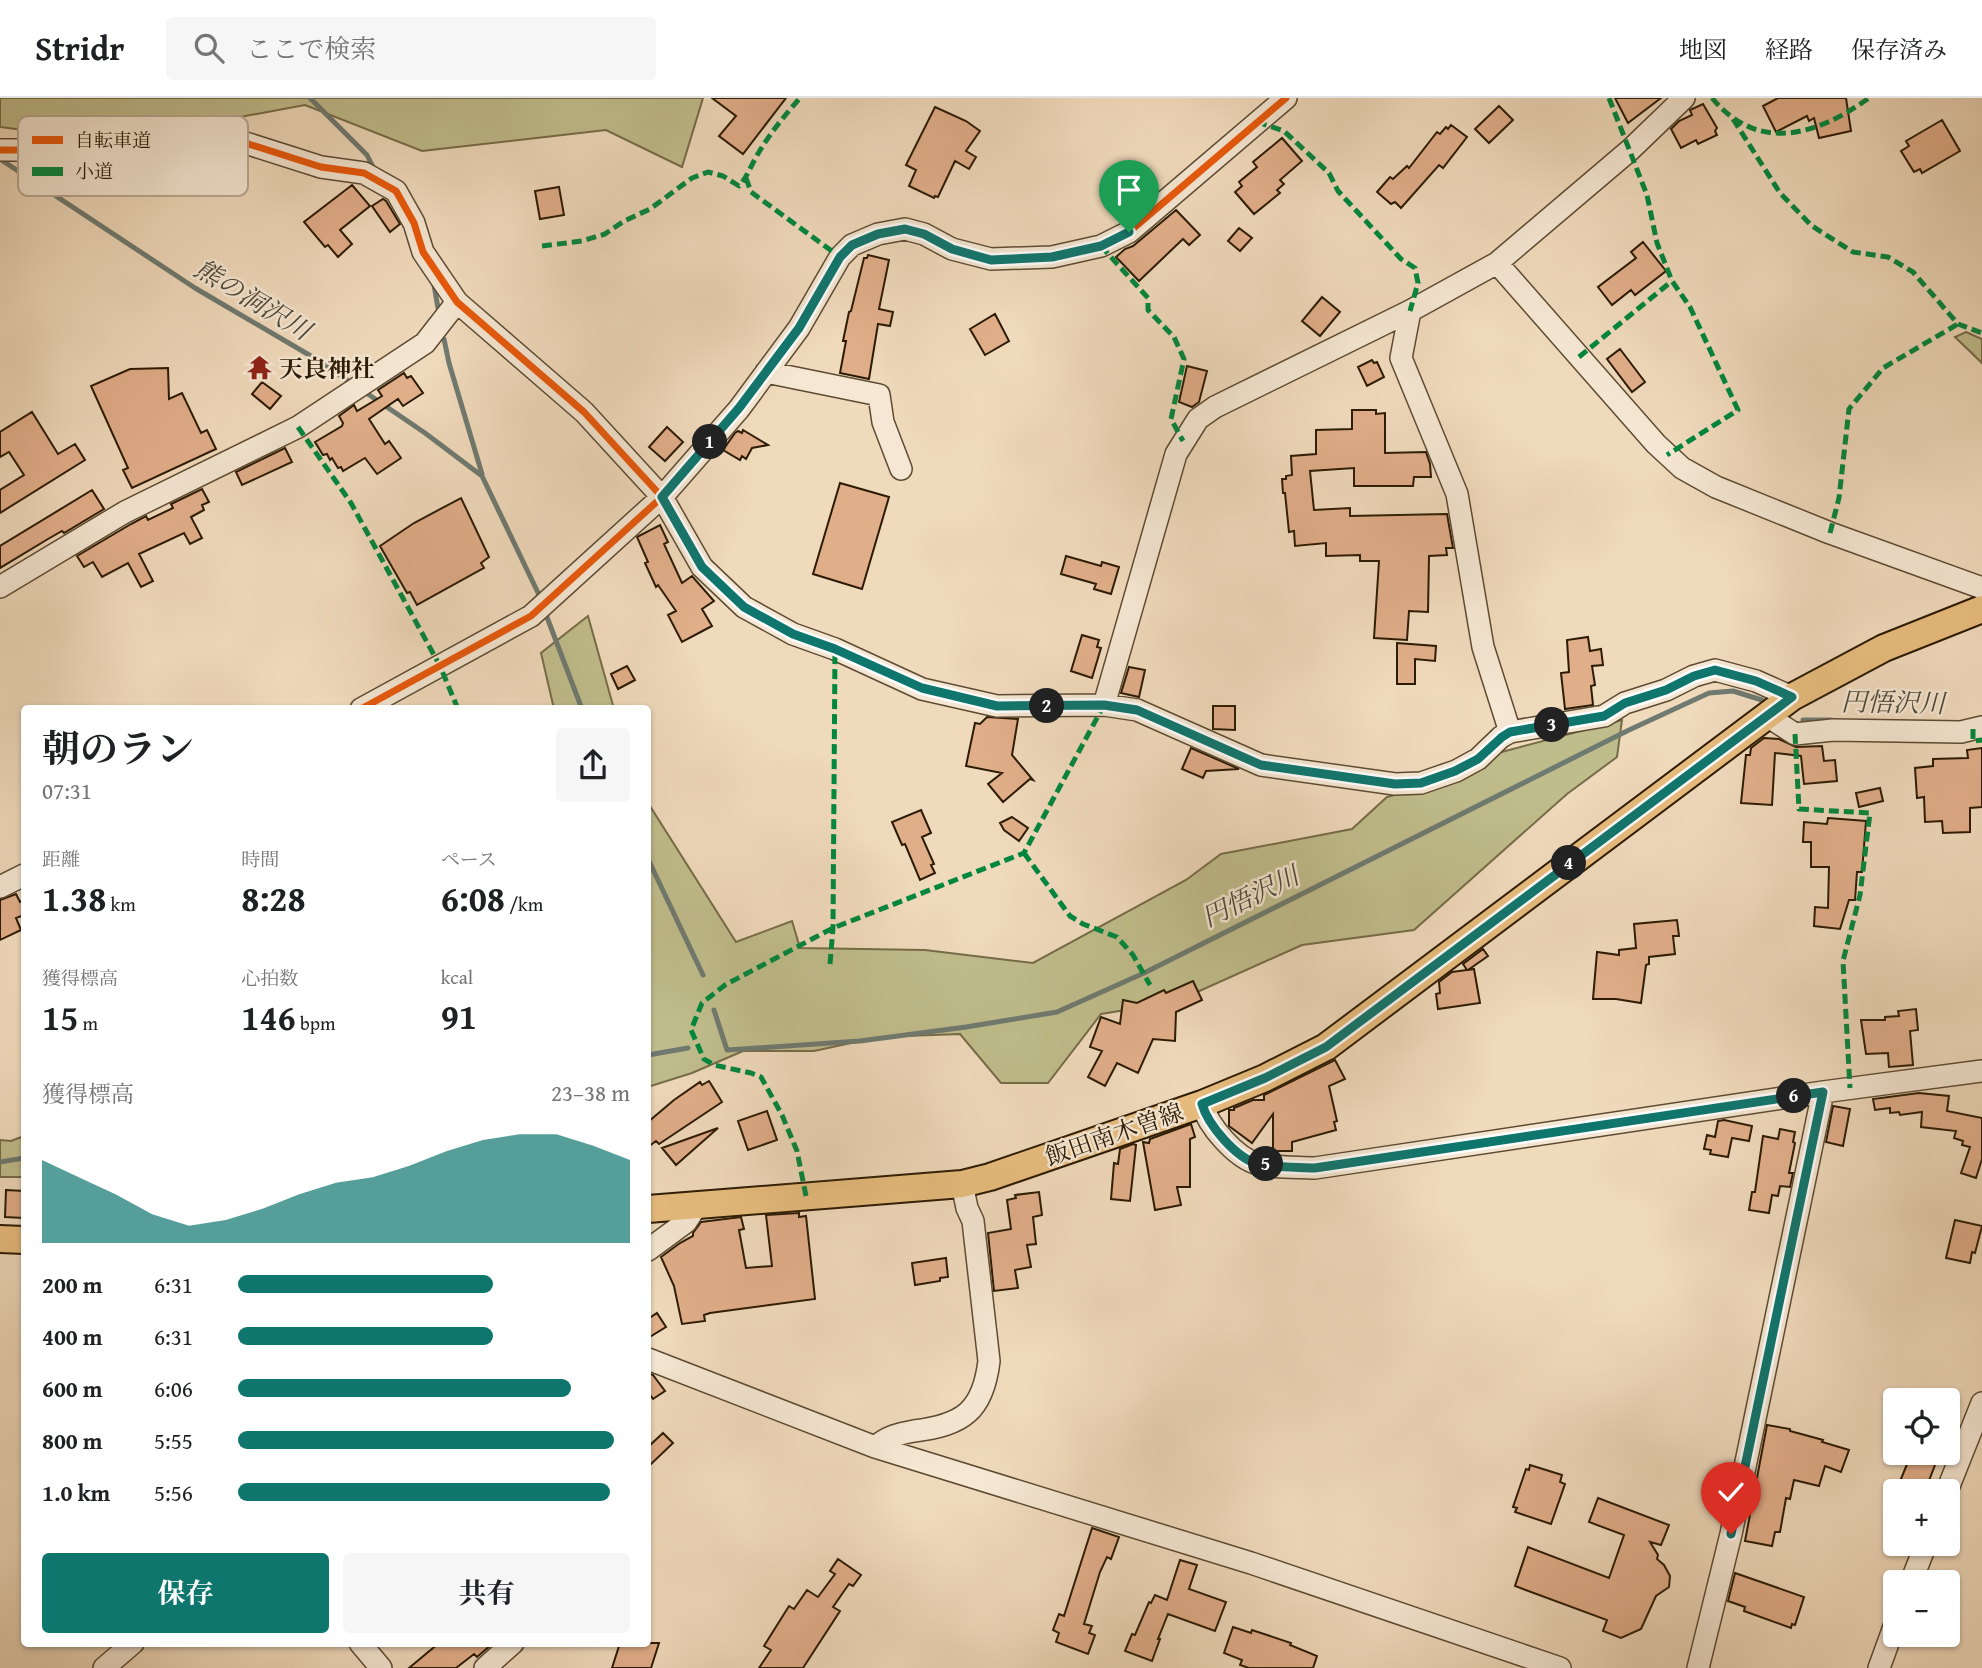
<!DOCTYPE html>
<html lang="ja">
<head>
<meta charset="utf-8">
<style>
	body { margin:0; font-family:"Gentium Book Plus","Noto Serif JP",serif; background:#f6f6f6; color:#202124; height:100vh; display:flex; flex-direction:column; font-size:26px; white-space:nowrap }
	* { box-sizing:border-box; margin:0 }
	p { font-size:23px; color:#757577 }
	.icon { flex:none; width:38px; height:38px; fill:none; stroke:currentColor; stroke-width:2; stroke-linecap:round; stroke-linejoin:round }
	.map { position:relative; flex:1; overflow:hidden }
	.sheet { position:absolute; left:21px; top:607px; width:630px; height:942px; display:flex; flex-direction:column; background:#fff; border-radius:7px; box-shadow:0 2px 5px #0004 }
	.sheet>* { flex:none }
	.controls { position:absolute; left:1883px; top:1290px; display:grid; gap:14px }
	.controls a { display:grid; place-items:center; width:77px; height:77px; border-radius:7px; background:#fff; box-shadow:0 2px 5px #0004; font-size:35px }
	.pin { position:absolute; display:grid; place-items:center; width:60px; height:60px; color:#fff; margin:-72px -30px; border-radius:50% 50% 50% 0; rotate:-45deg; box-shadow:0 0 7px #0007 }
	.pin .icon { rotate:45deg }
	.km { position:absolute; width:35px; height:35px; margin:-18px; border-radius:50%; background:#222; color:#fff; font-size:19px; line-height:35px; text-align:center }
	.round { display:grid; place-items:center; flex:none; width:74px; height:74px; border-radius:7px; background:#f6f6f6 }
	.headline { display:flex; align-items:center; justify-content:space-between; height:119px; padding:0 21px }
	h1 { font-size:38px; font-weight:700; line-height:52px }
	.metrics { display:grid; grid-template-columns:repeat(3,1fr); gap:10px; height:119px; padding:7px 21px }
	.metrics div { display:grid; align-content:center }
	.metrics b { font-size:35px; font-weight:700 }
	.metrics small { font-size:19px; font-weight:400 }
	.metrics p { font-size:19px }
	.chart { height:196px; padding:14px 21px }
	.chart p { display:flex; justify-content:space-between }
	.chart svg { width:100%; height:126px; margin-top:7px; fill:#0f766e; opacity:.7 }
	.cta { display:flex; gap:14px; margin-top:auto; padding:14px 21px }
	.cta a { flex:1; height:80px; border-radius:7px; background:#0f766e; color:#fff; font-size:28px; font-weight:700; line-height:80px; text-align:center }
	.cta a+a { background:#f6f6f6; color:#202124 }
	ul { padding:0 21px; list-style:none; font-size:23px }
	li { display:grid; grid-template-columns:112px 84px 1fr; align-items:center; height:52px }
	li i { height:18px; border-radius:9px; background:#0f766e }
	header { display:flex; align-items:center; gap:42px; box-sizing:border-box; height:98px; padding:0 35px; background:#fff; border-bottom:2px solid #e0e0e0 }
	header strong { font-size:33px }
	nav { display:flex; gap:38px; margin-inline-start:auto; font-size:24px }
	.search { width:490px; height:63px; background:#f6f6f6; display:flex; align-items:center; gap:18px; box-sizing:border-box; padding:0 24px; border-radius:7px; color:#757577; font-size:26px }
	.map>svg:first-child { display:block }
</style>
</head>
<body>
<header>
<strong>Stridr</strong>
<div class="search"><svg class="icon" aria-label="search" viewBox="0 0 24 24"><circle cx="10" cy="10" r="6"/><path d="M15 15l6 6"/></svg>ここで検索</div>
<nav><a>地図</a><a>経路</a><a>保存済み</a></nav>
</header>
<div class="map">
<svg width="1982" height="1570" viewBox="0 0 1982 1570">
	<rect width="100%" height="100%" fill="#f0dabc"/>
	<filter id="stains"><feTurbulence type="fractalNoise" baseFrequency=".00286" numOctaves="4"/><feColorMatrix values="0 0 0 0 .2 0 0 0 0 .09 0 0 0 0 .02 0 0 0 .5 -.17"/></filter>
	<radialGradient id="worn" r=".72"><stop offset=".6" stop-color="#630" stop-opacity="0"/><stop offset="1" stop-color="#630" stop-opacity=".3"/></radialGradient>
	<path fill="#c0bd8c" stroke="#766c48" stroke-width="2" d="M0 0H703L682 69 606 32 422 53 305 7 165 33 86 40 0 29Z
		M1966 234 1982 241V265L1955 239Z
		M588 518 614 611H554L541 555Z
		M1622 622 1617 659 1567 696 1414 832 1302 847 1175 904 1101 916 1048 985H1001L960 936 879 939 814 953H743L692 975 648 989V705L736 844 792 823 800 850 925 852 1033 865 1186 782 1221 756 1352 731 1387 699 1437 685 1498 655Z
		M24 1038V1079H0V1042L11 1043Z"/>
	<g fill="none" stroke-linecap="round" stroke-linejoin="round">
		<path stroke="#6f7a70" stroke-width="5" d="M310 0 367 57 375 73
			M0 61 195 190 316 261 354 287
			M434 187 438 210
			M444 241 449 265 482 376
			M362 292 425 335 482 378 541 501
			M545 514 582 611
			M1803 622H1831
			M648 761 703 877
			M714 912 727 952 860 943 966 929 1057 914 1144 875 1629 632 1709 595 1733 593 1762 602
			M648 957 688 950
			M0 1064 24 1060"/>
	</g>
	<path fill="#e1ae8a" stroke="#2c1b04" stroke-width="2" d="M712 0H786L743 56 719 38 736 18Z
		M1615 0H1661L1628 25Z
		M1778 0H1846L1851 33 1819 40 1814 20 1809 23 1807 18 1776 34 1763 8Z
		M1703 6 1717 30 1715 33 1717 37 1698 46 1696 42 1681 50 1671 31 1679 23 1692 17 1690 12Z
		M1499 8 1513 22 1489 45 1475 31Z
		M935 9 966 23 980 33 966 53 976 59 969 71 955 63 938 99 935 98 934 100 909 88 916 72 906 67Z
		M1942 22 1960 53 1922 75 1920 71 1914 74 1901 53 1909 48 1906 43Z
		M1451 27 1467 39 1443 70 1439 67 1401 110 1395 104 1391 106 1377 94 1390 79 1393 81 1407 68 1409 70 1437 34 1440 36 1446 29 1448 31Z
		M1282 40 1302 63 1280 82 1284 86 1277 92 1280 95 1254 116 1235 94 1242 88 1239 84 1257 69 1253 64Z
		M352 87 370 108 340 132 352 146 338 159 328 147 325 149 304 124Z
		M559 89 564 117 540 121 535 93Z
		M383 101 386 103 400 126 390 134 372 108Z
		M1176 112 1200 137 1189 147 1183 141 1139 183 1116 159 1125 151 1133 148Z
		M1239 130 1252 140 1240 153 1228 143Z
		M1643 144 1666 173 1635 197 1631 192 1612 207 1598 189 1636 160 1631 154Z
		M868 157 889 162 879 211 893 214 890 228 878 226 869 281 840 275 846 243H843L849 214 851 213 864 160H867Z
		M1322 199 1340 214 1320 238 1302 223Z
		M995 216 1009 243 985 257 970 231Z
		M1620 251 1645 284 1632 294 1607 261Z
		M1372 262 1374 265 1377 264 1384 279 1367 288 1358 269Z
		M1187 268 1207 273 1199 304 1192 309 1179 304Z
		M168 270 169 301 182 295 201 335 207 332 216 351 132 390 123 372 128 370 91 288 130 271Z
		M404 275 407 280 411 278 423 295 403 308 398 301 369 321 385 346 389 343 401 360 377 376 365 360 343 373 341 369 338 370 332 360 330 362 327 356 323 357 315 344 342 328 343 325 339 318 354 307 357 313 382 298 378 292Z
		M262 284 281 298 270 311 252 296Z
		M1352 312H1376V316L1385 315V355L1426 354 1430 366 1431 379H1414L1413 388H1354V370L1310 373 1314 412 1350 410V418L1447 416 1453 450H1446L1447 457 1429 458 1428 514 1409 513 1407 542 1374 540 1379 463H1360V457L1326 458V445L1295 448 1294 433 1289 434 1285 395H1283L1282 381H1286V378L1292 377 1291 358 1316 356V332L1352 331Z
		M32 314 58 356 75 346 85 362 0 415V392L24 377 9 354 0 359V334Z
		M667 329 683 344 665 363 649 349Z
		M743 332 768 347 752 350 746 361 742 358 740 362 723 352 735 335 738 333 742 335Z
		M285 350 292 364 242 387 236 374Z
		M840 385 889 399 862 491 813 476Z
		M202 391 209 404 202 407 204 412 191 419 202 440 190 446 184 435 139 456 153 483 141 489 128 465 102 479 93 464 84 469 77 458 131 426 146 418 148 422 173 410 171 406Z
		M92 392 104 411 64 435 62 433 48 441 0 470V448Z
		M461 400 489 459 481 465 484 470 417 507 410 494 407 495 380 448 414 425Z
		M660 427 668 444 664 446 682 485 692 478 714 503 702 511 712 528 682 544 668 517 676 513 658 487 656 489 645 465 648 464 637 439Z
		M1066 458 1101 468 1102 464 1119 469 1111 496 1094 491 1096 486 1061 476Z
		M1082 537 1099 542 1097 549 1101 550 1092 580 1071 573Z
		M1588 539 1590 553 1601 551 1603 567 1592 568 1595 587 1591 588 1593 607 1565 611 1561 575 1569 574 1567 542Z
		M1397 545 1436 548 1435 563 1415 561V586H1397Z
		M627 568 635 582 618 591 611 576Z
		M1129 569 1145 572 1139 599 1121 595Z
		M1213 608H1235V632L1213 631Z
		M987 619 1018 621 1012 657 1033 682 1030 681 1003 704 988 686 1002 675 966 668 975 625 980 626Z
		M1764 640 1779 641 1796 649 1822 648 1824 663 1835 662 1837 683 1804 686 1801 658 1775 655 1772 707 1741 705 1746 657H1750L1751 650Z
		M1191 650 1239 671 1206 673 1203 680 1182 671Z
		M1982 650V709L1970 710V734L1943 735 1942 723 1925 724 1924 699 1917 700 1915 670 1933 668V661L1968 660 1967 652Z
		M1880 690 1883 703 1859 709 1856 695Z
		M921 712 931 735 922 739 934 766 931 767 935 775 920 782 905 746 902 747 892 724Z
		M1012 719 1028 730 1019 743 1004 732 1000 725Z
		M1828 720 1866 723 1862 774H1857L1855 802H1849L1840 831 1814 828 1815 809 1828 810 1829 769H1811V744H1803L1804 724 1827 726Z
		M16 796 20 804 24 802V817L16 820 21 832 0 842V802Z
		M1677 822 1679 838H1673L1675 856 1649 859V866L1646 867 1641 905 1616 901H1593L1597 854 1619 857V852L1636 850 1634 826Z
		M1483 851 1488 858 1468 872 1474 871 1480 905 1438 911 1436 896 1440 895 1439 884 1452 874 1467 872 1463 866Z
		M1193 883 1202 902 1176 914 1175 943 1153 941 1138 975 1117 965 1105 988 1088 979 1102 953 1090 949 1101 919 1120 926 1123 902 1137 905 1164 892 1166 895Z
		M1916 911 1918 932 1910 933 1913 967 1889 969 1888 955 1866 956 1861 922H1885V919L1899 918 1898 913Z
		M1335 962 1345 981 1329 988 1337 1023 1334 1024 1336 1032 1292 1044V1053H1273V1016L1252 1045 1229 1028V1012H1234V1010L1253 1002H1264V997Z
		M709 983 722 1004 659 1046 656 1043 648 1049V1024L674 1002 700 984 702 987Z
		M1919 995 1949 998 1947 1013 1982 1020V1061L1976 1080 1961 1075 1970 1049 1962 1047 1963 1043 1954 1040 1956 1033 1921 1029 1922 1014 1900 1017 1899 1014 1890 1015V1010L1875 1012 1873 1001Z
		M1833 1008 1850 1011 1843 1048 1826 1044Z
		M767 1013 777 1042 748 1052 738 1023Z
		M1724 1022 1752 1028 1749 1043 1732 1040 1728 1059 1710 1056 1711 1052 1704 1051 1707 1037 1715 1039 1718 1023Z
		M1191 1026 1195 1039 1190 1041V1089H1177L1181 1107 1155 1112 1143 1044 1149 1045 1150 1041Z
		M718 1030 676 1067 662 1050Z
		M1780 1031 1795 1034 1793 1044 1795 1045 1789 1075H1793L1790 1089 1780 1088 1778 1098 1772 1097 1769 1115 1749 1112 1752 1094H1755L1763 1038 1778 1041Z
		M1133 1046 1136 1047 1130 1103 1111 1101 1114 1065 1118 1066 1120 1051Z
		M6 1092 24 1093V1120L5 1119Z
		M1039 1094 1042 1117 1033 1119 1036 1146 1027 1147 1031 1169 1015 1172 1018 1190 994 1193 988 1135 1011 1131 1007 1102 1016 1100 1015 1097Z
		M799 1115V1119L806 1118 815 1201 710 1215 704 1217 705 1223 682 1226 674 1188 661 1159 680 1145 693 1138V1135L701 1124 741 1119 744 1131 739 1132 746 1170 772 1168 766 1117Z
		M1955 1122 1982 1128 1975 1155 1972 1154 1970 1165 1946 1160Z
		M946 1160 948 1179 940 1180V1183L915 1187 912 1165Z
		M657 1215 666 1229 648 1240V1221Z
		M648 1275 653 1277 665 1293 653 1301 648 1294Z
		M1767 1327 1790 1331V1333L1823 1342 1822 1344 1849 1352 1841 1374 1825 1368 1819 1388 1794 1382 1790 1401 1786 1400 1780 1434H1775L1772 1448 1745 1443Z
		M663 1335 673 1345 648 1369V1349Z
		M1912 1354H1940L1925 1393H1896Z
		M1530 1367 1562 1377 1560 1384 1565 1386 1551 1426 1515 1414 1517 1410 1513 1409 1526 1371 1529 1372Z
		M1598 1400 1669 1427 1661 1447 1650 1444 1658 1457 1657 1461 1664 1467 1670 1478 1669 1489 1656 1498 1641 1531 1621 1540 1603 1533 1607 1522 1515 1488 1528 1449 1609 1480 1624 1437 1589 1424Z
		M1092 1430 1119 1439 1111 1461 1107 1459 1100 1474 1084 1526 1092 1528 1089 1535 1095 1537 1088 1556 1056 1544 1059 1535 1053 1532 1059 1516 1064 1518Z
		M838 1461 861 1477 853 1488 849 1486 833 1509 840 1513 803 1570H759L771 1552 764 1548 789 1508 794 1511 807 1492 818 1499 835 1476 830 1473Z
		M1180 1462 1197 1467 1189 1491 1226 1504 1215 1533 1168 1516 1158 1541H1160L1152 1563 1125 1553 1132 1536 1135 1537 1149 1504 1151 1505 1155 1497 1167 1502Z
		M1735 1475 1804 1499 1795 1527 1792 1526 1791 1530 1744 1513 1745 1509 1728 1503Z
		M1233 1529 1251 1535 1252 1532 1291 1545 1290 1547 1317 1558 1313 1570H1249L1240 1567 1242 1562 1224 1555Z
		M439 1545H490L491 1547 477 1559 474 1556 456 1570H409Z
		M620 1545H659L651 1570H612Z"/>
	<g fill="none" stroke-linecap="round" stroke-linejoin="round">
		<defs>
			<path id="minor" d="M0 52H50L75 59 111 61 170 42 195 40 233 41 321 69 364 75 396 93 414 125 423 154 457 204 584 314 662 399 702 469 744 509 793 536 835 551 922 591 997 608 1104 607 1137 612 1261 667 1395 686 1421 685 1456 673 1478 661 1501 639 1510 634 1604 618 1625 605 1666 592 1694 578 1715 572 1756 583 1792 599
				M1497 165 1656 346 1682 370 1716 389 1830 435 1982 490
				M1410 213 1401 260 1457 396 1483 549 1510 634
				M766 274 879 297 883 324 901 371
				M0 489 125 414 298 329 425 245 457 204
				M1104 607 1176 356 1198 321 1215 309 1410 213 1497 165 1630 52 1684 0
				M361 611 531 518 662 399 739 311 799 230 840 159 852 147 878 136 905 131 924 136 952 151 991 161 1052 159 1101 148 1129 134 1286 0
				M1767 618 1795 636 1833 632 1961 634 1982 629
				M0 789 24 777
				M1202 1006C1208 1028 1236 1060 1258 1066 1276 1070 1297 1069 1315 1070L1823 994 1982 973
				M648 1152 686 1124 697 1107
				M648 1261 875 1349 1251 1465 1560 1570
				M875 1349C888 1338 898 1336 914 1333 963 1327 983 1313 989 1263L973 1123 967 1110 962 1086
				M1947 1393 1982 1305
				M1911 1484 1926 1446
				M360 1545 381 1570
				M104 1570 133 1545
				M485 1570 513 1545
				M1698 1570 1731 1436 1823 994
				M1879 1570 1895 1526"/>
			<path id="major" d="M648 1111 962 1086 990 1079 1202 1006 1265 980 1326 949 1792 599 1884 550 1982 511
				M0 1141 24 1142"/>
		</defs>
		<use href="#minor" stroke="#5d4b32" stroke-width="24"/>
		<use href="#major" stroke="#2c1b04" stroke-width="30"/>
		<use href="#minor" stroke="#f5e7d3" stroke-width="21"/>
		<use href="#major" stroke="#e8bd7e" stroke-width="26"/>
		<path stroke="#00873e" stroke-width="5" stroke-dasharray="10 5" stroke-linecap="butt" d="M1609 0 1647 97 1657 145 1672 183 1690 209 1738 312 1667 357
			M1712 0C1759 56 1817 37 1869 0
			M1733 21 1780 95 1812 128 1853 154 1888 159 1913 174 1958 226 1982 235
			M1257 24 1284 33 1329 75 1338 93 1401 161 1415 170 1418 185 1410 213
			M746 80 751 94 840 159
			M542 148 582 143 605 136 624 123 650 111 692 80 708 74 723 78 739 88C748 78 752 65 759 54 771 34 785 17 800 0
			M1101 148 1148 200V212L1174 239 1184 261 1171 321 1183 343
			M1579 259 1672 183
			M298 329 351 405 440 568 458 611
			M1830 435 1839 400 1849 311 1883 270 1958 226
			M1973 631V643L1982 642
			M1795 636 1799 711 1870 715 1860 797 1843 863 1850 990
			M1024 755 1070 818 1083 826 1117 839 1133 857 1150 887
			M830 866 833 830 835 551
			M806 1098 797 1053 782 1017 761 979 751 975 714 967 704 961 691 932 702 905 725 887 833 830 1024 755 1104 607"/>
		<defs>
			<path id="cycleway" d="M0 52H50L75 59 111 61 170 42 195 40 233 41 321 69 364 75 396 93 414 125 423 154 457 204 584 314 662 399 702 469 744 509 793 536 835 551 922 591 997 608 1104 607 1137 612 1261 667 1395 686 1421 685 1456 673 1478 661 1501 639 1510 634 1604 618 1625 605 1666 592 1694 578 1715 572 1756 583 1792 599
				M361 611 531 518 662 399 739 311 799 230 840 159 852 147 878 136 905 131 924 136 952 151 991 161 1052 159 1101 148 1129 134 1286 0"/>
		</defs>
		<use href="#cycleway" stroke="#f5e7d3" stroke-width="11"/>
		<use href="#cycleway" stroke="#e8590c" stroke-width="7"/>
	</g>
	<g fill="none" stroke-linecap="round" stroke-linejoin="round">
		<defs>
			<path id="route" d="M1129 134 1101 148 1052 159 991 162 952 151 924 136 905 131 878 136 852 147 840 159 799 230 739 310 662 399 702 469 744 509 793 536 835 551 922 590 997 608 1104 607 1137 612 1261 667 1395 686 1421 685 1455 673 1478 661 1502 639 1510 634 1604 618 1625 605 1666 592 1694 578 1715 572 1756 583 1792 599 1326 949 1265 980 1202 1006C1208 1027 1236 1060 1258 1066 1276 1070 1297 1069 1315 1070L1823 994 1731 1436"/>
		</defs>
		<use href="#route" stroke="#fff" stroke-width="14"/>
		<use href="#route" stroke="#0f766e" stroke-width="9"/>
	</g>
	<defs>
		<symbol id="temple-bare" viewBox="-9 -9 18 18"><path d="M0-6L5-2H3V0L6.5 2.5H4V6H1.5V3h-3V6H-4V2.5H-6.5L-3 0V-2H-5Z" fill="#8f2418" stroke="#f5e7d3" stroke-width="2.5" paint-order="stroke"/></symbol>
	</defs>
	<g fill-rule="evenodd">
		<use href="#temple-bare" x="242" y="252" width="35" height="35"/>
	</g>
	<g text-anchor="middle" dominant-baseline="central" stroke-width="5" stroke-linejoin="round" paint-order="stroke">
		<g font-size="24" font-weight="bold" fill="#2c1b04" stroke="#f5e7d3" text-anchor="start">
			<text x="279" y="270">天良神社</text>
		</g>
		<g font-size="24" fill="#2c1b04" stroke="#f5e7d3">
			<text transform="translate(1114 1036) rotate(-19)">飯田南木曽線</text>
		</g>
		<g font-size="26" font-style="italic" fill="#4e4a3a" stroke="#f5e7d3">
			<text transform="translate(253 201) rotate(31)">熊の洞沢川</text>
			<text transform="translate(1893 604) rotate(1)">円悟沢川</text>
			<text transform="translate(1250 798) rotate(-26)">円悟沢川</text>
		</g>
	</g>
	<rect x="18" y="18" width="230" height="80" rx="10" fill="#f5e7d3" stroke="#b9aa95" stroke-width="2"/>
	<rect x="32" y="38" width="31" height="8" fill="#e8590c"/>
	<rect x="32" y="69" width="31" height="9" fill="#00873e"/>
	<g font-size="19" fill="#2c1b04">
		<text x="75" y="49">自転車道</text>
		<text x="75" y="80">小道</text>
	</g>
	<rect width="100%" height="100%" filter="url(#stains)"/>
	<rect width="100%" height="100%" fill="url(#worn)"/>
</svg>
<div class="controls">
<a><svg class="icon" aria-label="locate" viewBox="0 0 24 24"><circle cx="12" cy="12" r="6"/><path d="M12 2v4M12 18v4M2 12h4M18 12h4"/></svg></a>
<a>+</a>
<a>−</a>
</div>
<div class="pin" style="left:1129px;top:134px;background:#1e9e55"><svg class="icon" aria-label="arrive" viewBox="0 0 24 24"><path d="M6 21V4h12l-3 4 3 4H6"/></svg></div>
<div class="pin" style="left:1731px;top:1436px;background:#d93025"><svg class="icon" aria-label="check" viewBox="0 0 24 24"><path d="M5 12l5 5 9-10"/></svg></div>
<b class="km" style="left:710px;top:344px">1</b>
<b class="km" style="left:1047px;top:608px">2</b>
<b class="km" style="left:1552px;top:627px">3</b>
<b class="km" style="left:1569px;top:765px">4</b>
<b class="km" style="left:1266px;top:1066px">5</b>
<b class="km" style="left:1794px;top:998px">6</b>
<section class="sheet">
<div class="headline"><div><h1>朝のラン</h1><p>07:31</p></div><a class="round"><svg class="icon" aria-label="share" viewBox="0 0 24 24"><path d="M12 15V3M7 8l5-5 5 5M5 13v7h14v-7"/></svg></a></div>
<div class="metrics">
<div><p>距離</p><b>1.38<small> km</small></b></div>
<div><p>時間</p><b>8:28</b></div>
<div><p>ペース</p><b>6:08<small> /km</small></b></div>
</div>
<div class="metrics">
<div><p>獲得標高</p><b>15<small> m</small></b></div>
<div><p>心拍数</p><b>146<small> bpm</small></b></div>
<div><p>kcal</p><b>91</b></div>
</div>
<div class="chart"><p><span>獲得標高</span>23–38 m</p>
<svg viewBox="0 0 160 44" preserveAspectRatio="none"><path d="M0 44V15L10 21L20 27L30 34L40 38L50 36L60 32L70 27L80 23L90 21L100 17L110 12L120 8L130 6L140 6L150 10L160 15V44z"/></svg>
</div>
<ul>
<li><b>200 m</b>6:31<i style="width:65%"></i></li>
<li><b>400 m</b>6:31<i style="width:65%"></i></li>
<li><b>600 m</b>6:06<i style="width:85%"></i></li>
<li><b>800 m</b>5:55<i style="width:96%"></i></li>
<li><b>1.0 km</b>5:56<i style="width:95%"></i></li>
</ul>
<div class="cta"><a>保存</a><a>共有</a></div>
</section>
</div>
</body>
</html>
